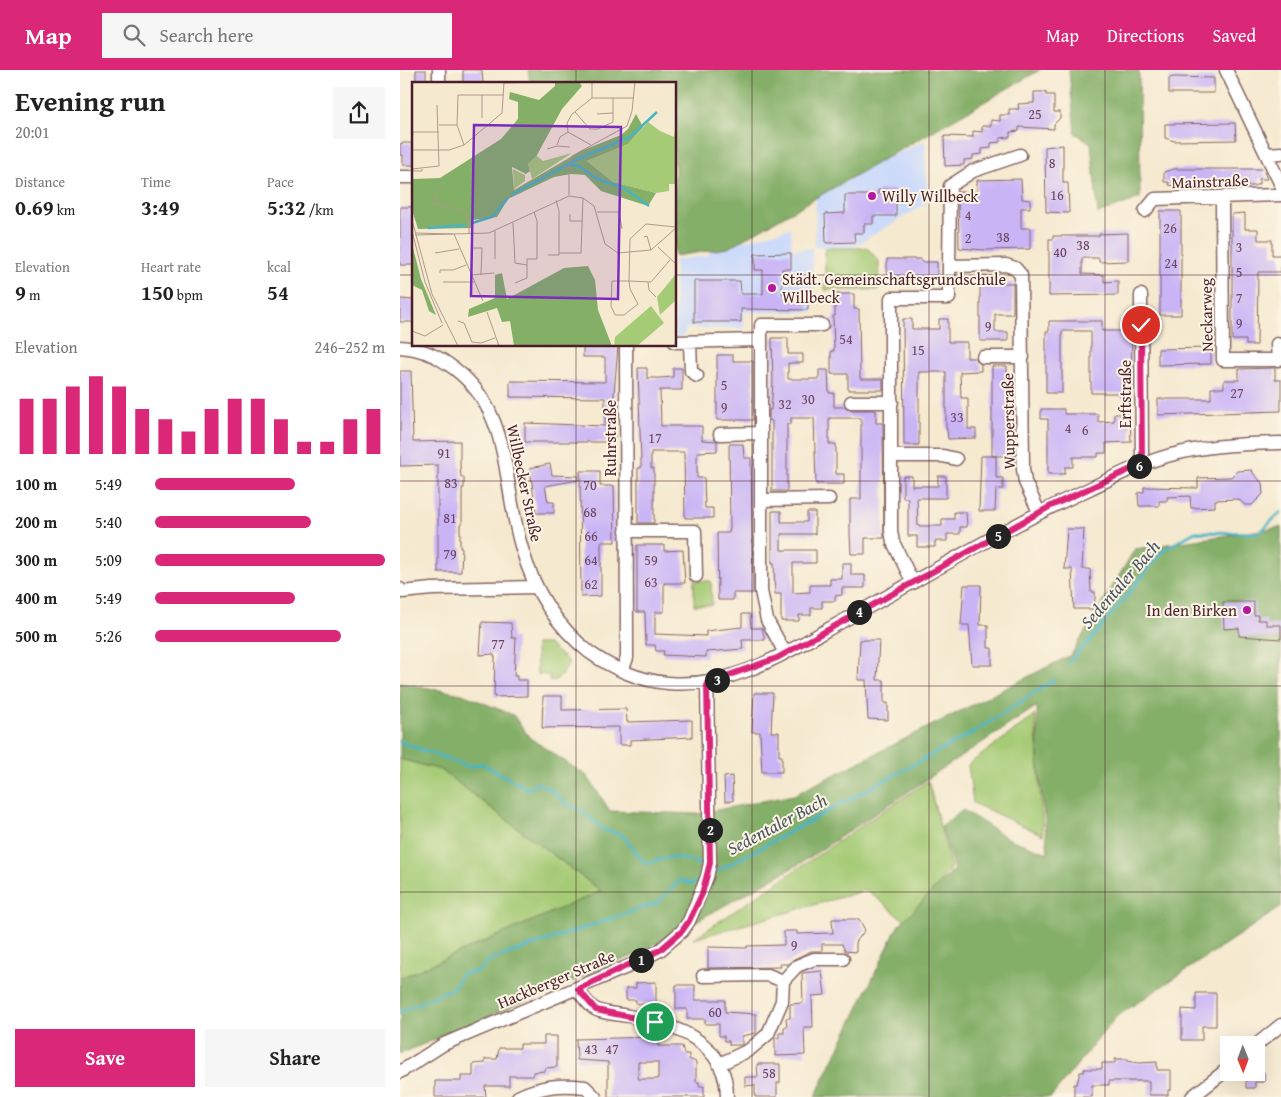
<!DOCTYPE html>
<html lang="en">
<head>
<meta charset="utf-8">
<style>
	body { margin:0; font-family:"Gentium Book Plus",serif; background:#f6f6f6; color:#222; height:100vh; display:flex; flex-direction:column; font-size:19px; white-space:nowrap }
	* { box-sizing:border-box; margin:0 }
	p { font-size:16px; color:#767676 }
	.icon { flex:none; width:28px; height:28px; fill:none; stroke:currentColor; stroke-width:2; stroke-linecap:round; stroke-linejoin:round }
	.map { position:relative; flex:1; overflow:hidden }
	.side { display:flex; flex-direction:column; background:#fff; width:400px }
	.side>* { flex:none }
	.needle { width:32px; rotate:179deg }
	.buttons { position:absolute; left:820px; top:966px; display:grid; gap:10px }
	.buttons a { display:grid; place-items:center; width:45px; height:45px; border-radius:0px; background:#fff; box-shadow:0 5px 20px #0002; font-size:25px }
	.pin { position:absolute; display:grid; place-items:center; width:42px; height:42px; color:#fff; margin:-21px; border:2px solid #fff; border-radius:50%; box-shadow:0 1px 5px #0007 }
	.km { position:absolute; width:25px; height:25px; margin:-12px; border-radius:50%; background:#222; color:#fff; font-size:14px; line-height:25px; text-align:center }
	.round { display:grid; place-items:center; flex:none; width:52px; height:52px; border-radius:0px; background:#f6f6f6 }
	.overview { display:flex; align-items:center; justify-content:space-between; height:85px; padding:0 15px }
	h1 { font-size:28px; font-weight:600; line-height:38px }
	.stats { display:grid; grid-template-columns:repeat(3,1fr); gap:8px; height:85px; padding:5px 15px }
	.stats div { display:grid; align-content:center }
	.stats b { font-size:21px; font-weight:600 }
	.stats small { font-size:14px; font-weight:400 }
	.stats p { font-size:14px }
	.chart { height:140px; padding:10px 15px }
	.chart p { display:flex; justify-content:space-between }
	.chart svg { width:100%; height:90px; margin-top:5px; stroke:#db2777; stroke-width:6 }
	.cta { display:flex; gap:10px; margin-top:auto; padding:10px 15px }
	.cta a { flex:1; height:58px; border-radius:0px; background:#db2777; color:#fff; font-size:20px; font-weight:600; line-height:58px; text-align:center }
	.cta a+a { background:#f6f6f6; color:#222 }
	ul { padding:0 15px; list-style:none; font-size:16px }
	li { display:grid; grid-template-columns:80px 60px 1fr; align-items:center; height:38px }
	li i { height:12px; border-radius:6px; background:#db2777 }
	header { display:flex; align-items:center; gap:30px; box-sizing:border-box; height:70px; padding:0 25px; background:#db2777; color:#fff }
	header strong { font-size:24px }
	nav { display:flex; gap:28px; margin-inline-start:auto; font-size:18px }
	.search { width:350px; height:45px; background:#f6f6f6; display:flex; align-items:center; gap:12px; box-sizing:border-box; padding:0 18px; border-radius:0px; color:#767676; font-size:19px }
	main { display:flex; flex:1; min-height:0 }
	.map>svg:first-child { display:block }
</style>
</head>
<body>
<header>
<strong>Map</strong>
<div class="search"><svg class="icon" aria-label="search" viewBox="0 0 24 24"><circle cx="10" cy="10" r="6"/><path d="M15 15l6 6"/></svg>Search here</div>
<nav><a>Map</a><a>Directions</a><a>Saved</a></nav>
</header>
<main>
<section class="side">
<div class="overview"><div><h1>Evening run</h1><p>20:01</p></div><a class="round"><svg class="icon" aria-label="share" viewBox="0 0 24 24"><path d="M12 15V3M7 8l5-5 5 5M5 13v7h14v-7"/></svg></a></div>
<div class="stats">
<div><p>Distance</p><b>0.69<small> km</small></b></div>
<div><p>Time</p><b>3:49</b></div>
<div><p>Pace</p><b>5:32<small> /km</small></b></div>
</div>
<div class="stats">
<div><p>Elevation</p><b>9<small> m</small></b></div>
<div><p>Heart rate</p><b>150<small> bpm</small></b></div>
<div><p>kcal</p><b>54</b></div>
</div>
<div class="chart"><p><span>Elevation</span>246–252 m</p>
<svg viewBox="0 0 160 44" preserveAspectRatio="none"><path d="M5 44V17M15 44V17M25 44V11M35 44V6M45 44V11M55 44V22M65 44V27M75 44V33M85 44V22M95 44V17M105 44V17M115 44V27M125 44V38M135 44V38M145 44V27M155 44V22"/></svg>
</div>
<ul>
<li><b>100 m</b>5:49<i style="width:61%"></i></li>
<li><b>200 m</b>5:40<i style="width:68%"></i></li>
<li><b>300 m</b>5:09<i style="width:100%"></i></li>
<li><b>400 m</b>5:49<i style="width:61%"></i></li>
<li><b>500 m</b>5:26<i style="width:81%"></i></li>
</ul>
<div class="cta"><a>Save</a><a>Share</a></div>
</section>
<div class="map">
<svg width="881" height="1027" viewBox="0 0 881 1027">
	<rect width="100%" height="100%" fill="#fcf5e5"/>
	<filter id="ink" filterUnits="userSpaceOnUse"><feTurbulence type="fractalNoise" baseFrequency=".02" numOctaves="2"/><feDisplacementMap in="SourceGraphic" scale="10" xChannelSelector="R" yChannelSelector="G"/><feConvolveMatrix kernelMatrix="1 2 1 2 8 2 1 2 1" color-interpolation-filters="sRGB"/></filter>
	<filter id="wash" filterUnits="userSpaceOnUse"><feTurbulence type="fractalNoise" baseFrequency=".0096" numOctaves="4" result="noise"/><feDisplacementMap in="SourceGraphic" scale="20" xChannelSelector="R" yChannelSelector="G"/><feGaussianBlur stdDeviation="1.12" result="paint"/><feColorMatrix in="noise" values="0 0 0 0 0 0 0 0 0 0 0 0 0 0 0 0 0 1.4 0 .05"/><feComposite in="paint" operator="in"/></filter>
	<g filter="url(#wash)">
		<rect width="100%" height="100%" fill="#f5e9cf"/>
		<path fill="#cddbfa" d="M525 71 527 133 453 177H415L416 119Z
			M391 158 392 179 412 178 413 242H344V258H286L283 266H275V190L307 186 320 172 344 171Z"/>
		<path fill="#a6cb76" stroke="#787550" d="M425 178H467L479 191V220H425Z
			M294 511H311L312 535H294Z
			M136 574H148L169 592C164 602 161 611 149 611V605L137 604Z
			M635 645 643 765 573 733 568 695Z
			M0 689 41 700 202 822 0 908Z
			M528 711 551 797 509 854 467 820 293 869Z"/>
		<path fill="#84af67" stroke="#676749" d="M128 0H640L328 178 275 186V14H130Z
			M669 0H739L740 128 698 144 691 73 675 63Z
			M881 457V837L716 947 651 1027H415L498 856 554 799 541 756 563 740 609 769 648 783 638 688 637 636 401 793 237 884 0 984V908L201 821 41 700 0 689V613L62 624 113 645 130 668 187 706 210 741 296 744 394 725 671 585 735 479Z"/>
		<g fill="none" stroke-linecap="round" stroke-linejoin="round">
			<path stroke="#48b5c5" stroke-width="3" d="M668 593 691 569 765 479 795 462 859 463 881 442
				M0 672 71 697 81 693 128 719 137 713 152 720 166 734 184 742 202 759 222 765 246 794C258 790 271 785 283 789 292 791 297 795 307 796
				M312 804 572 663 654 610
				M0 942 53 918 62 904 78 901 90 890 257 833 280 810 292 814 302 809"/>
		</g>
		<g id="blocks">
			<path fill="#c9b4f6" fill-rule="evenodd" d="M16 0H26V14H16Z
				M63 0H82L83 14H63Z
				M774 7 814 8V23H769V8Z
				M634 22H646V25H654V42H660V48L654 54V59L619 57V61L610 62V67L600 68V72L591 73V78L582 79V84L573 85V89L564 90V95L545 96 544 66 573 67V61L582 62V56H591V50L600 51V45H609V39H619L618 34 634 33Z
				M835 53 836 70 774 71 765 68V54Z
				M3 73H14V95H3V85H0V74Z
				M663 75V113H668L669 143 646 142 645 77Z
				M774 99H863L867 109H859V114L854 116H774L769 115V112H764V102Z
				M621 109 622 129 630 130V138H621V158H630V179L585 180 559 178 558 122H577V110Z
				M496 119V146H473V154H464V163H454L455 172 426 173 425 144 445 143V125H478V120Z
				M0 137H14V195H0Z
				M760 141H781V245H760Z
				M845 143V159H858V170H872V185H881V202H858L857 275H846V270H832V144Z
				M728 163V191L699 192V188H682V204L704 205V212L718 211V225L649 226V169H653V166H699V164Z
				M391 183V199H382V224H408V240L341 239V252H294V211H340L341 224H363V200H355V184Z
				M487 189H521V192H537V210L503 212V208H487Z
				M580 206H595V213H613V244H595V262H608V271H580Z
				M435 224H454V239H459L460 309H483V320H448V304H431V281H434L433 246H435Z
				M0 229 14 230V252H0Z
				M503 249H512V259H539V249H548V272H567V288H575L581 295V301L560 302 561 328H568V359H576V368L548 369 547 359H546V302H519V375H504Z
				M649 251H702V261H721V258H732L731 328H721V323H691V261H662V323H646V261H649Z
				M372 268H388V284H403V293H388V309H419V300H428L429 323H434V337H445L451 340H476V353H483L484 468H465V484H451L450 464V429H461V348H429V374H436V404H444V414H416L414 348H391V354H387V421H372V351L369 350V340H371L373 313Z
				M183 275H218L214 325 215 370H206V372H125V353L205 356V328L110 327V311L205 312V287H183Z
				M811 278V294L758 295V279Z
				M317 285H333V291H353V350H317Z
				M592 296H607V310H614V386H592Z
				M238 298H247V308H260L273 307V298H282V320H260L261 356H302V370L317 371V381L297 382V408H304L305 438H313V448H285L284 382H251V398H254V453H238V398H241V390Z
				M875 298V310H881V341L758 345V329H811V318H824V310H839V299Z
				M0 301H11L13 372 60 371V395L61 407H64V418H62V454H60V478H62L61 502H38V395L0 396Z
				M641 339H664V344H698V352L714 351V344H730L731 372 706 373V383H698V387H673V397H665V404H648V349H641Z
				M329 374H343L344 388H351L353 523H333V530H318L317 463H329L330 458Z
				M581 386H596V408H603V419H596L595 441H579Z
				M150 394 152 405 178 406V410L145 416 148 432H154V443H136L130 398Z
				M852 400 853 403 862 413 863 424 852 435H845L838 429 815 430V437L791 438 790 426 767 427V431H759V436H739L738 423 744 422V417L798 418V408L831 407 837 401Z
				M180 401H200V416H214L215 472H201V526L181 527Z
				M503 406H512V416H538V406H546V428H517L518 456H542V449H554V442H566L567 457H560V464H547V471H535V477H517V466H508V428H503Z
				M372 441H381V452H407V442H415V464H381V480H416V493H393V523L410 522V515H430V509H442V493H451V505H465V518H442V525L435 526V531H422V538H411V545H399V551H381V524H375L374 493H372Z
				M667 459H684L682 499H690L691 522H695V539H674L672 499H664Z
				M237 475H264V481L283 480 285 513H264V542H255V564L306 566V561L342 557V544H350L351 558H362L365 570H342L343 579 306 582V587L263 585 264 581H256L255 575H246L245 542H237Z
				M564 515H581L580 555H588V578H592V595H572L569 555H561Z
				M823 532H854V545H858V550H866V555H881V569L839 566V558L824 559Z
				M82 552 111 553 112 568H116L114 606H117V610H127V626L94 627 95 587 93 584 80 585Z
				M460 570H479L477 610H484V633H488V650L468 649 466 610H458Z
				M354 623H373L371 662H379V686H382V702H362L360 662H352Z
				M143 626H162V640L226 639 227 652 292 650V667L230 670V675H219V657L142 658Z
				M332 706 333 731H325L324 707Z
				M432 849H459L465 860 456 872V882L445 881 442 874H422V881H411L394 889 388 894H380L381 897 308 898V877L347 878V876L384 875V861H397V864L433 863Z
				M422 901 425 925 412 926 413 957H404L405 985 375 986V968H379V963H384V957H387L386 948H390V934L403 933 402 903Z
				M256 912V934H241L236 933V930H226V918H236V913Z
				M276 915H295V930H325V942L356 944V963L342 966V975H329V971H324V966H319V954H305V949H287V939H276Z
				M796 923H816V956H802V970H782V939L796 940Z
				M144 966H157V997L145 998V1001L133 1002V1006H109V1016H85L86 1027H35V1011H61V1006H73V994L85 993V989H97L99 978H120V974H144Z
				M258 967V976H282L284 984H289V989L296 992V1012H299V1016H304V1027H208V992L177 990 176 969ZM238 992H258V1009H238Z
				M715 989H728V991L739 993 757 992V1000H771V1020H768V1025H749V1011H709V1015H692V1027H674V1014H677L680 1002H684V999H702V993H715Z
				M357 994H380V1013H377V1027H355V1015L345 1016V1007H358Z
				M855 1002H864V1012H855V1018H846V1006H855Z"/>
		</g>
	</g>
	<g filter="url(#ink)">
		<use href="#blocks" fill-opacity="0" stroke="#866664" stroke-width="1"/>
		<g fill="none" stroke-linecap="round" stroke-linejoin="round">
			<defs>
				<path id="minor" d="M826 0 881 115
					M39 14V0
					M867 84 881 83
					M0 107H14
					M822 128 823 290H878L877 274
					M745 141 755 129 881 125
					M549 196 550 116 573 101 620 85
					M741 225 742 394
					M275 272 361 270
					M290 272 291 301 297 306
					M0 277C17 278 34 284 48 294 114 338 101 412 122 479 134 520 155 555 189 582 211 598 240 611 268 613 337 619 394 577 452 546 531 503 608 456 689 419 718 405 747 390 779 383 812 375 847 374 881 373
					M583 287H623
					M451 332H492
					M320 364 361 363
					M491 386H543L556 389
					M361 430 429 429
					M226 461H295L296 506
					M513 513 493 472 491 461V228H549V196L606 195 615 198 621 205 623 399 625 412 639 442
					M0 519 2 522 32 519 136 517
					M385 583 367 550 361 521V255H422
					M222 601 227 588V577L226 275
					M303 906 368 905 383 911
					M177 919C182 925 188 935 195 939 204 944 220 944 229 946 275 955 327 971 327 1027
					M856 975 881 955
					M320 994 349 980 368 964 382 931 383 911 397 896 414 889H443
					M0 1002 44 974 234 894 260 880 282 861 289 851 307 807 310 793 307 613
					M118 1027C141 1016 160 1014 185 1017L195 1027
					M792 1027 829 998"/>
			</defs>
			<use href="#minor" stroke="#866664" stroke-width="15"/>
			<use href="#minor" stroke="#fff" stroke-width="12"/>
		</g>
	</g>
	<g fill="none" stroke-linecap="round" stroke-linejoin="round" filter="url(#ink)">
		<defs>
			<path id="route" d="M255 952 196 940 178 919 260 880 282 861 289 851 302 824 310 793 307 613 377 588 651 436 742 394 741 255"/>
		</defs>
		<use href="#route" stroke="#fff" stroke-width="10"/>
		<use href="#route" stroke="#db2777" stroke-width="6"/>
	</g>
	<path fill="none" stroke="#4a1f2b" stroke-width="1" stroke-opacity="0.55" d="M176 0V14M352 0V1027M529 0V1027M705 0V1027M0 205H14M275 205H881M176 275V1027M0 411H881M0 616H881M0 822H881"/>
	<g fill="#b5179e" stroke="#fcf5e5" stroke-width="2">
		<circle cx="472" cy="126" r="5"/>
		<circle cx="372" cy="218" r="5"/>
		<circle cx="847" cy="540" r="5"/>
	</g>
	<g text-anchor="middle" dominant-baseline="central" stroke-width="4" stroke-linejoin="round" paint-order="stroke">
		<g font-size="14" fill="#6a445e">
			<text x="635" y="44">25</text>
			<text x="652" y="93">8</text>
			<text x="657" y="125">16</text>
			<text x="568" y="145">4</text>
			<text x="770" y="158">26</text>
			<text x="603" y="167">38</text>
			<text x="568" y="168">2</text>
			<text x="683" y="175">38</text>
			<text x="839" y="177">3</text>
			<text x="660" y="182">40</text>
			<text x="771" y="193">24</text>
			<text x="839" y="202">5</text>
			<text x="839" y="228">7</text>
			<text x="839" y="253">9</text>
			<text x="588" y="256">9</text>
			<text x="446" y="269">54</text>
			<text x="518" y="280">15</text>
			<text x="324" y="315">5</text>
			<text x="837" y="323">27</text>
			<text x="408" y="329">30</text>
			<text x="385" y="334">32</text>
			<text x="324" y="337">9</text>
			<text x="557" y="347">33</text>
			<text x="668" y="358">4</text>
			<text x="685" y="360">6</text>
			<text x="255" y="368">17</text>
			<text x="44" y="383">91</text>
			<text x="51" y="413">83</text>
			<text x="190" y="415">70</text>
			<text x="190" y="442">68</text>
			<text x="50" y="448">81</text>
			<text x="191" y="466">66</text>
			<text x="50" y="484">79</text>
			<text x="191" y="490">64</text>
			<text x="251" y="490">59</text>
			<text x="251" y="512">63</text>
			<text x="191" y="514">62</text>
			<text x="98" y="574">77</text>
			<text x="394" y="875">9</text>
			<text x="315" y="942">60</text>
			<text x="191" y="979">43</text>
			<text x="212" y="979">47</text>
			<text x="369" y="1003">58</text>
		</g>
		<g font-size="16" fill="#4a1f2b" stroke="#fcf5e5">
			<text transform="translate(810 111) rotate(-2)">Mainstraße</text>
			<text transform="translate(806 245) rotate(-91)">Neckarweg</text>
			<text transform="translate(725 324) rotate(-90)">Erftstraße</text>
			<text transform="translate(608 351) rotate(-91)">Wupperstraße</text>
			<text transform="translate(210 368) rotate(-90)">Ruhrstraße</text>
			<text transform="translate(125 413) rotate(78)">Willbecker Straße</text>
			<text transform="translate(156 909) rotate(-23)">Hackberger Straße</text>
		</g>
		<g font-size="16" fill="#4a1f2b" stroke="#fcf5e5" text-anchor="start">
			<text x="482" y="126">Willy Willbeck</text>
			<text x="382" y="209">Städt. Gemeinschaftsgrundschule<tspan x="382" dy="18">Willbeck</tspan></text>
			<text x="837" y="540" text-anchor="end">In den Birken</text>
		</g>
		<g font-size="18" font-style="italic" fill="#495461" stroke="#fcf5e5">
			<text transform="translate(720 514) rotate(-49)">Sedentaler Bach</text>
			<text transform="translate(377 754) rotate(-28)">Sedentaler Bach</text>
		</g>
	</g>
	<g transform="translate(12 12)">
		<rect width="264" height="264" fill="#f5e9cf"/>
		<path d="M236 40 248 49 262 55 264 42V102H257V109L244 111 201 100 175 79 216 62ZM160 71 120 97 116 82 124 73 131 79ZM101 87 113 93V99L102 107ZM264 192V218L248 233 245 215ZM239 224 252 241 225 264H202L203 255Z" fill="#a6cb76"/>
		<path d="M143 0H167L170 4 150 27 125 73 116 82 118 89 114 92 100 85 102 108 169 69 209 53 216 47 224 32 231 45 216 62 175 79 201 100 244 111 236 124 189 109 173 93 159 92 142 95 96 117 85 135 60 138 59 146 6 147 0 128V97L28 96 89 57 106 37V20L97 17 98 10 127 18 143 4ZM0 162 9 197 24 233 17 229 10 208 0 203ZM176 184 183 198 186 228 200 264H102L98 239 90 240 85 226 56 235 57 227 83 216V193L90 191 95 217 152 186Z" fill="#84af67"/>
		<path fill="none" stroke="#48b5c5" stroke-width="2.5" d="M158 83 167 84 183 96 212 106 237 124M99 113 166 77 218 55 245 30M60 141 80 135 96 116M16 146 54 143"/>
		<path fill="none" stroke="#b1988d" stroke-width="1" d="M92 1 130 0M70 13V36M180 16V0M163 30 178 47H186L201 40V16M185 32 201 31M27 43H45M0 58 1 50H27M52 63 45 43 46 13H92M145 63 148 55 156 50M179 63 156 50 155 41 160 32 180 16H222M135 67 145 64 158 65M0 68H37L52 63 90 31 92 0M10 87V89H0V87L27 84 25 23M28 106 20 121 52 129 57 139V152M157 113V84L160 74 215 44 220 29 223 0M185 130H207L210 147M158 132V139H170M0 138 20 212 46 264M101 141 103 181 115 183V177H125V139L122 130M0 149 13 200 30 241M4 151 41 152M42 152 71 219M3 153 77 151 157 114 171 116 182 124 193 162 206 171 239 168 264 146M232 155 235 154 239 168M246 165 264 182M60 169V166H70L69 193M23 171 47 167M147 171H169L171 116M136 173H147V129L144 118M83 177V149M258 178 239 200 217 199H200L199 224 203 233H212L226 222 218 207 217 199 218 157 234 142 264 145M28 191V188H41L54 183M59 193 82 191M31 200H62M236 200 237 208 244 215M103 201 115 196V183M75 230 87 264M46 239 52 241 60 260 69 261 83 256M0 249 13 254 31 243"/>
		<path fill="#7b2cbf" fill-opacity="0.15" stroke="#7b2cbf" stroke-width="2.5" d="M62 43 209 45 206 217 59 214Z"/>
		<rect width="264" height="264" fill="none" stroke="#4a1f2b" stroke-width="2.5"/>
	</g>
</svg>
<div class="buttons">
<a><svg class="needle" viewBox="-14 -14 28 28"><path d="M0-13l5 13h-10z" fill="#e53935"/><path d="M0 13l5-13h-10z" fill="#767676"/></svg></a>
</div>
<div class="pin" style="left:255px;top:952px;background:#1e9e55"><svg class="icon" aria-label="arrive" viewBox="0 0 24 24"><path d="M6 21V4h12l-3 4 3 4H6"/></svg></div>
<div class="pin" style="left:741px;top:255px;background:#d93025"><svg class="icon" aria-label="check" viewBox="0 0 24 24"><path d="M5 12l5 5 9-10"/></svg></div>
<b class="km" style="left:241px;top:890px">1</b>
<b class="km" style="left:310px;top:760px">2</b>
<b class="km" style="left:317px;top:610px">3</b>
<b class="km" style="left:459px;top:542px">4</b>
<b class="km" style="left:598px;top:466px">5</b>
<b class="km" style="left:739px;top:396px">6</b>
</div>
</main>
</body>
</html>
